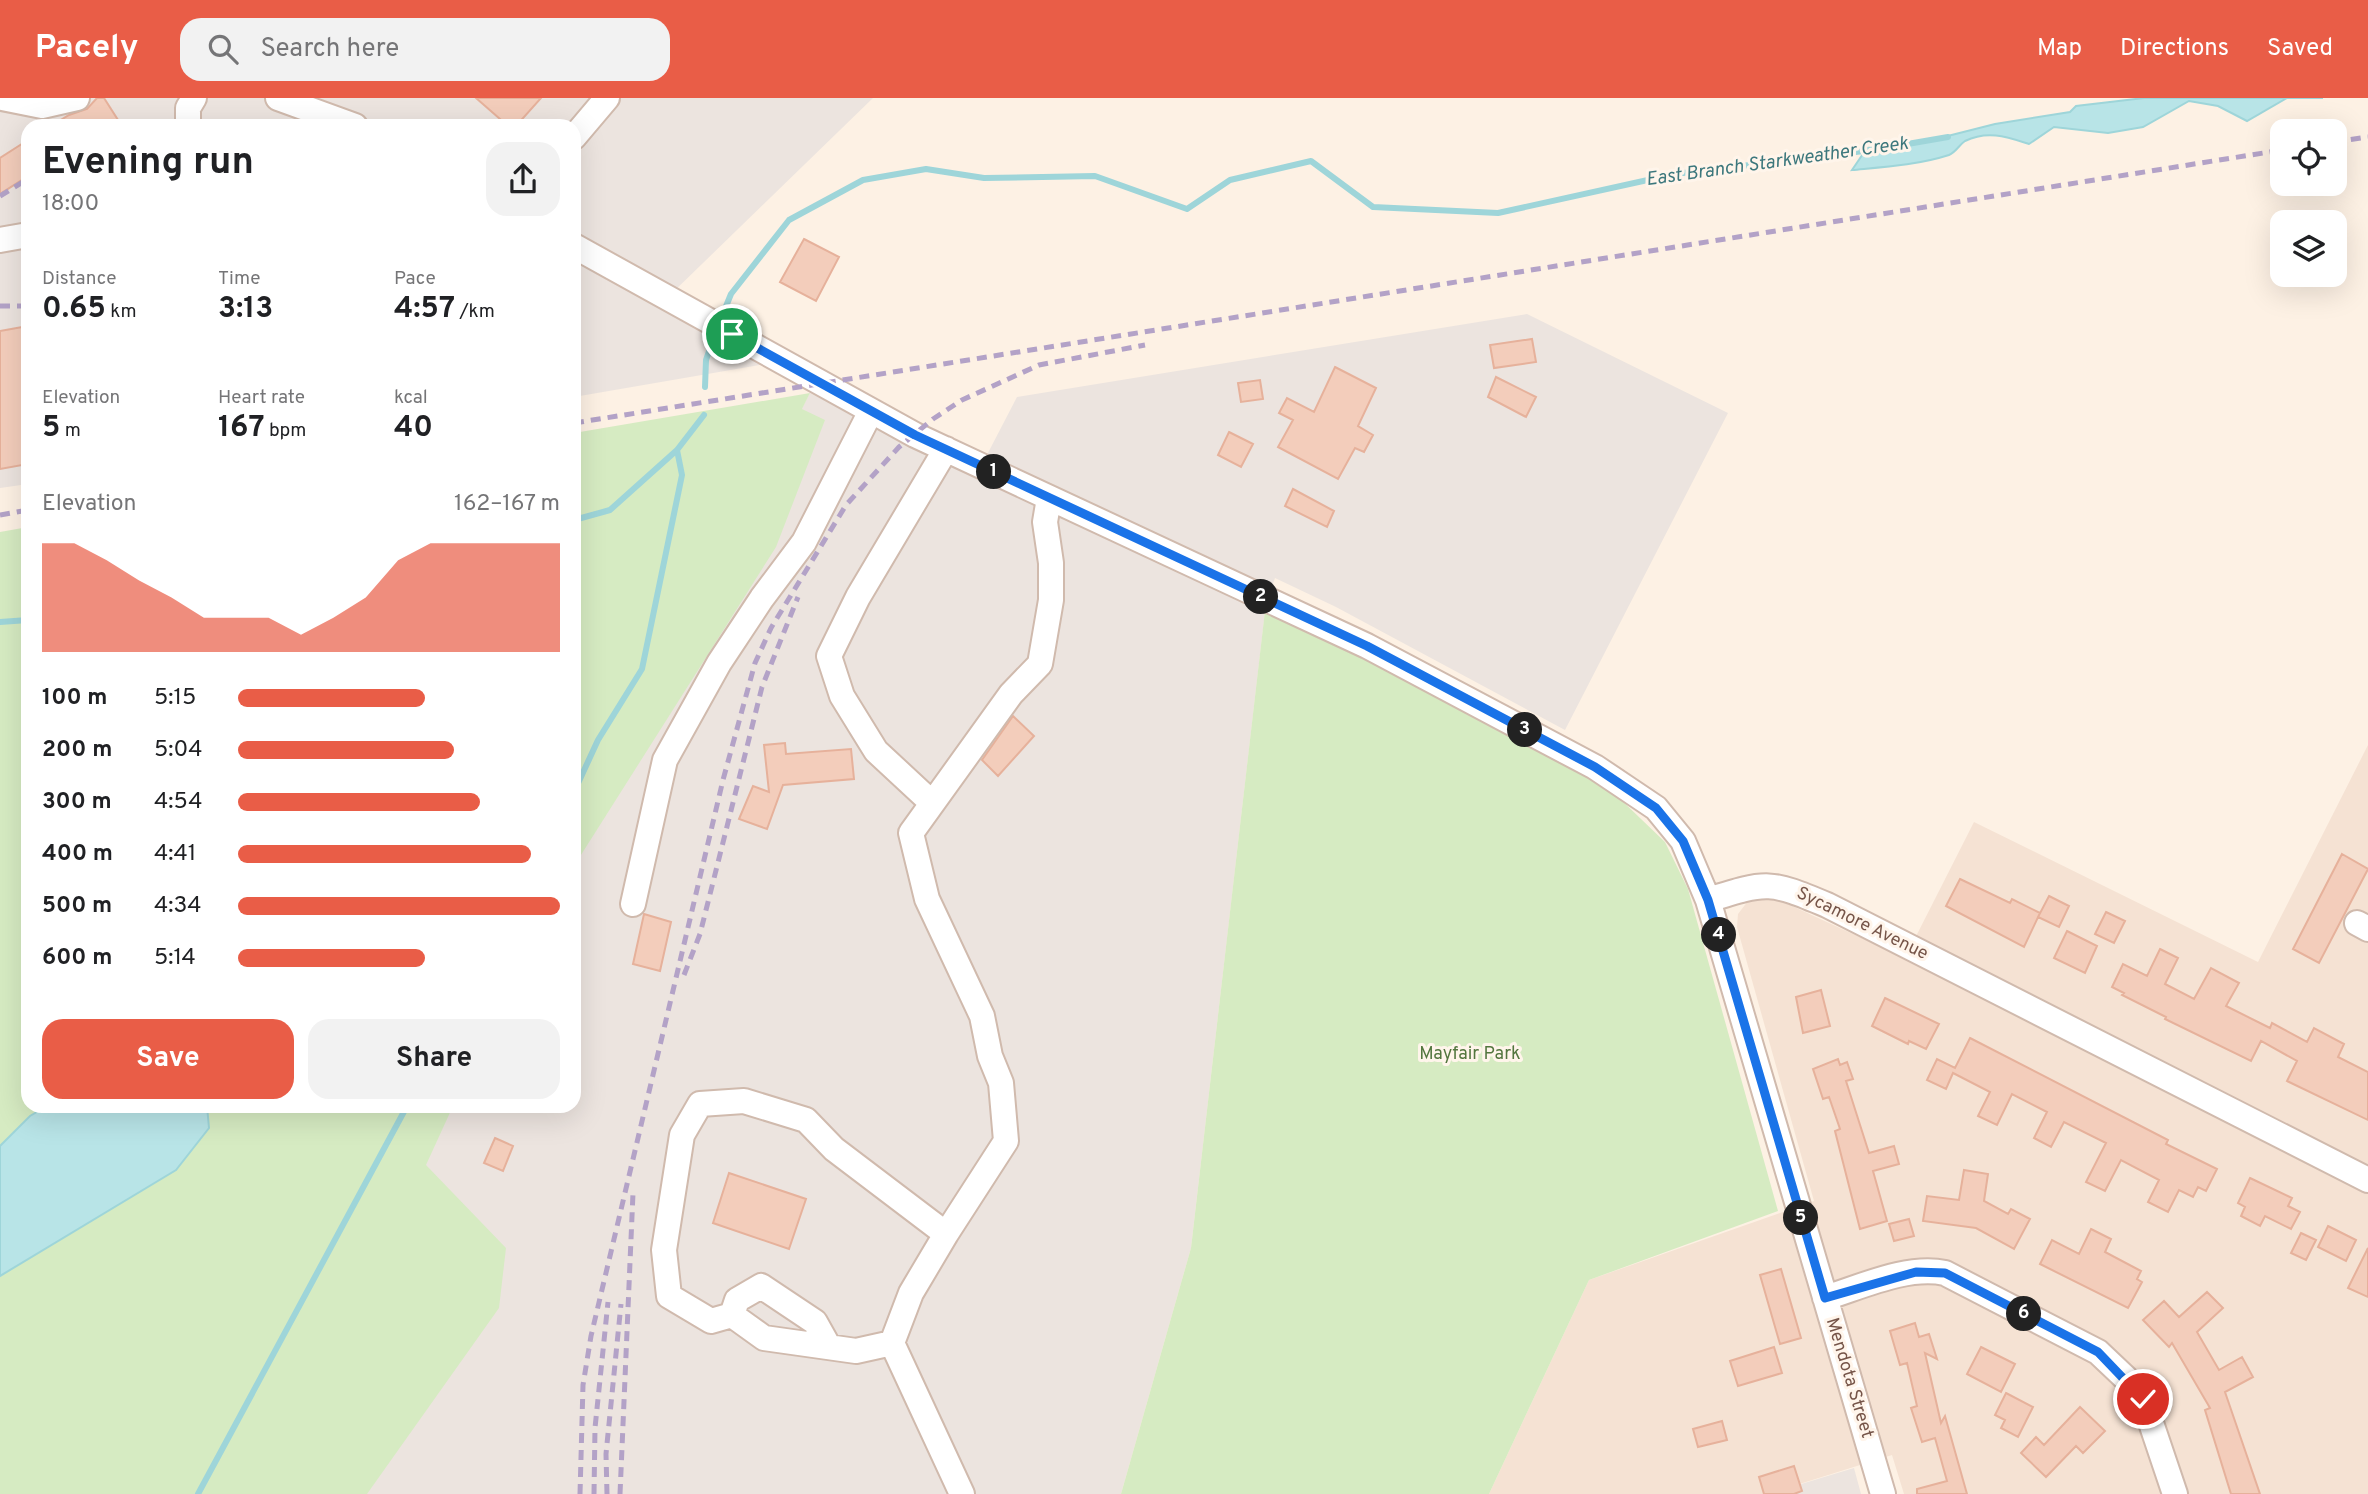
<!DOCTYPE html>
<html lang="en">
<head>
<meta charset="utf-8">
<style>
	body { margin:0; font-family:Overpass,sans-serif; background:#f2f2f2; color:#202124; height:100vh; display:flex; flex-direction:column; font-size:26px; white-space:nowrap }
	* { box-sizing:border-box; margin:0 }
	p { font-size:23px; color:#757577 }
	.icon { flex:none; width:38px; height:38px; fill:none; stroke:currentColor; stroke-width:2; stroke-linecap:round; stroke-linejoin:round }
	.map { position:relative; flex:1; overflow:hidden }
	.panel { position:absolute; left:21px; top:21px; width:560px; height:994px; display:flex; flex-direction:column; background:#fff; border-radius:21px; box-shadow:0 7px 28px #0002 }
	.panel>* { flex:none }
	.controls { position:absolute; left:2270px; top:21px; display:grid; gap:14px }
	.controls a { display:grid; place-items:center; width:77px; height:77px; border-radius:14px; background:#fff; box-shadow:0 7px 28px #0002; font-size:35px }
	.pin { position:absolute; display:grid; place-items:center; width:60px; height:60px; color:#fff; margin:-30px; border:4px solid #fff; border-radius:50%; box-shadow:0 2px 7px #0007 }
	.km { position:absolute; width:35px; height:35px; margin:-18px; border-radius:50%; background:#222; color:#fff; font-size:19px; line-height:35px; text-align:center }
	.round { display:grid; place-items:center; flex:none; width:74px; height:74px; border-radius:21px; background:#f2f2f2 }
	.overview { display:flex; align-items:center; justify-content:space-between; height:119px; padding:0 21px }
	h1 { font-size:38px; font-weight:700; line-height:52px }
	.metrics { display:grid; grid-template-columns:repeat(3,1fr); gap:10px; height:119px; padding:7px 21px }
	.metrics div { display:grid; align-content:center }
	.metrics b { font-size:30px; font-weight:700 }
	.metrics small { font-size:19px; font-weight:400 }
	.metrics p { font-size:19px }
	.chart { height:196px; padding:14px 21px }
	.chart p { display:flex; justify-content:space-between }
	.chart svg { width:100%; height:126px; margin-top:7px; fill:#e95d47; opacity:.7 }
	.action { display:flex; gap:14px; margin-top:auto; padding:14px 21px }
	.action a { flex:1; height:80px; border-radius:21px; background:#e95d47; color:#fff; font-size:28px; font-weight:700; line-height:80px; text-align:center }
	.action a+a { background:#f2f2f2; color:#202124 }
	ul { padding:0 21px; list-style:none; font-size:23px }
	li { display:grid; grid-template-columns:112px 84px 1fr; align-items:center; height:52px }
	li i { height:18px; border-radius:9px; background:#e95d47 }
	header { display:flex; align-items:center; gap:42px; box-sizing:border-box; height:98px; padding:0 35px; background:#e95d47; color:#fff }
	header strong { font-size:33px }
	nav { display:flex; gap:38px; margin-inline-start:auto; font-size:24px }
	.search { width:490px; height:63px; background:#f2f2f2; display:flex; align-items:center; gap:18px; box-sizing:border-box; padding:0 24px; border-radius:21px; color:#757577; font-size:26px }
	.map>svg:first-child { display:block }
</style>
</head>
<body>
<header>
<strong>Pacely</strong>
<div class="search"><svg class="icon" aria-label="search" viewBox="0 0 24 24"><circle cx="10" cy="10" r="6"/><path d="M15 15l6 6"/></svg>Search here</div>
<nav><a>Map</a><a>Directions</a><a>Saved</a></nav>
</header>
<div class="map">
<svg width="2368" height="1396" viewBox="0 0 2368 1396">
	<rect width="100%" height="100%" fill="#fdf1e4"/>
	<path fill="#f5e2d3" d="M2368 647V1396H1904L1892 1357 1768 1396H1489L1589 1182 1814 1103 1737 829 1738 816 1748 803 1758 799 1775 800 1905 860 1974 724 2258 864Z"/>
	<path fill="#ece4df" d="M0 0H873L668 199 783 263 574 299V28H28V386L0 390Z
		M1527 216 1728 315 1565 632 1336 509 1275 480 1266 505 1191 1150 1121 1396H221L429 1008H574V736L810 295 976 378 1017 299Z
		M1854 1370 1861 1396H1768Z"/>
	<path fill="#d6ebc2" d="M810 295 802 311 825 322 776 449 574 768V335Z
		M28 429V1008H453L426 1067 506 1150 499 1210 367 1396H0V434Z
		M1266 504 1574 670 1615 696 1665 744 1688 791 1778 1113 1589 1182 1489 1396H1121L1191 1150Z"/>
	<path fill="#b8e4e7" stroke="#9ed5d9" stroke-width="2" d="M2144 0H2323H2287L2247 23 2218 8 2189 3 2143 29 2108 35 2054 29 2029 46C2007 39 1988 32 1965 43 1959 47 1956 54 1949 57 1918 67 1884 69 1852 72L1867 50 1916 46 1995 26 2070 14 2076 8Z
		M47 1008H207L209 1030 176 1072 0 1178V1048L30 1018Z"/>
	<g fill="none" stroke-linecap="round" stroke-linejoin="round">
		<path stroke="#9ed5d9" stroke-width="6" d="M1890 49 1948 39
			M720 223 731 196 789 122 863 82 926 71 984 80 1095 78 1187 111 1230 82 1311 63 1373 109 1498 115 1675 76 1872 52
			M705 289 706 262 716 233
			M574 422 610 412 677 352 704 317
			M0 524 28 522
			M574 694 598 642 642 571 682 377 677 352
			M198 1396 407 1008"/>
	</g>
	<path fill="#f3cdbb" stroke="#e6b19b" stroke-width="2" d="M97 0H104L118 22 108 28H51L69 17 87 11Z
		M476 0H541L516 28H508Z
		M28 42V78L0 96V60Z
		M804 141 839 159 816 203 780 184Z
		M28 228V366L0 371V233Z
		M1532 241 1536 264 1494 270 1490 247Z
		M1335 269 1376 290 1358 328 1373 337 1364 354 1355 350 1338 381 1278 349 1293 322 1279 315 1287 300 1314 314Z
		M1496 279 1536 299 1526 319 1488 299Z
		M1260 282 1263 301 1241 304 1238 285Z
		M1229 334 1253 346 1241 369 1218 357Z
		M1293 391 1334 413 1327 429 1285 408Z
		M1013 618 1034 638 998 678 982 662Z
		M785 645 786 656 851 651 854 681 783 687 767 731 739 721 753 688 769 694 764 647Z
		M2342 756 2368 771 2319 865 2293 851Z
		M1960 781 2010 805 2012 801 2040 815 2024 849 1946 808Z
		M2049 798 2069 808 2059 829 2038 819Z
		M2106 814 2125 823 2114 845 2095 836Z
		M644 816 671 824 660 873 633 866Z
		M2067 833 2097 848 2085 875 2054 860Z
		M2160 851 2178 860 2165 886 2194 901 2211 870 2239 885 2226 908 2270 930 2272 925 2307 944 2314 930 2344 946 2338 959 2368 974V1022L2287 983 2297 963 2261 943 2251 963 2165 921 2166 919 2122 897 2124 895 2112 889 2123 866 2147 878Z
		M1821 892 1830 928 1803 935 1796 899Z
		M1885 900 1939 926 1926 951 1909 943 1908 946 1872 928Z
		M1970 940 2168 1042 2166 1046 2217 1071 2206 1093 2198 1089 2193 1099 2179 1092 2168 1114 2148 1104 2159 1082 2121 1062 2105 1093 2086 1084 2106 1045 2064 1024 2051 1049 2034 1040 2047 1014 2012 996 1997 1027 1978 1018 1990 994 1953 975 1946 991 1927 982 1937 961 1955 970Z
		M1838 961 1840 967 1847 964 1853 981 1846 983 1869 1055 1894 1048 1899 1066 1873 1073 1887 1123 1860 1131 1835 1033 1840 1031 1829 999 1823 1001 1813 971Z
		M495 1040 513 1048 503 1073 484 1065Z
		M1964 1072 1988 1076 1984 1103 2008 1116 2011 1111 2030 1121 2014 1151 1976 1130 1923 1123 1927 1098 1959 1102Z
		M729 1075 806 1101 789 1151 713 1125Z
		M2250 1080 2292 1100 2288 1108 2300 1114 2291 1131 2265 1118 2260 1128 2241 1118 2245 1109 2238 1105Z
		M1909 1121 1914 1138 1894 1143 1889 1126Z
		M2328 1128 2356 1142 2346 1163 2318 1149Z
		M2091 1131 2111 1141 2105 1154 2141 1173 2137 1181 2142 1184 2128 1210 2040 1166 2052 1142 2079 1156Z
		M2301 1135 2316 1142 2306 1162 2291 1155Z
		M2368 1150V1199L2348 1190Z
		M1781 1171 1801 1240 1780 1246 1760 1177Z
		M2207 1194 2223 1210 2197 1234 2219 1272 2242 1259 2253 1279 2225 1294 2260 1396H2231L2205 1312 2210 1310 2172 1245 2169 1249 2143 1222 2164 1203 2179 1219Z
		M1915 1225 1919 1239 1929 1236 1937 1261 1925 1255 1941 1325 1945 1318 1967 1396H1917V1391L1947 1383 1935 1340 1922 1344 1911 1310 1917 1308 1907 1265 1900 1267 1890 1233Z
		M1774 1249 1782 1275 1738 1288 1730 1263Z
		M1981 1249 2015 1266 2001 1294 1967 1276Z
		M2006 1295 2033 1309 2018 1339 2001 1330 2005 1322 1995 1317Z
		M2080 1309 2105 1333 2083 1355 2076 1348 2046 1379 2021 1355 2036 1339 2044 1347Z
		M1722 1323 1727 1342 1698 1349 1693 1331Z
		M1794 1368 1802 1393 1794 1396H1764L1759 1379Z"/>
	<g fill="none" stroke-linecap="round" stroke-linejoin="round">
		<defs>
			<path id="minor" d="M2 0 42 8 77 0
				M278 0 355 28
				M188 28V10L194 0
				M574 39 607 0
				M0 142 28 137
				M574 148 915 337 1367 548 1595 669 1656 710 1683 743 1708 802 1883 1396
				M932 705 876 653 842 598 829 558 858 499 946 351
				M1708 802C1768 783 1770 783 1827 807L2368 1082
				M633 806 665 662 719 565 762 500 804 444 871 313
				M2357 825 2368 831
				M1825 1200C1861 1189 1907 1167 1945 1175L2098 1254 2134 1288 2143 1301 2175 1396
				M732 1217 711 1223 669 1198 664 1152 682 1037 700 1006 744 1003 806 1022 834 1051 946 1136
				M829 1249 815 1224 761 1188 737 1202 732 1217 764 1240 856 1253 892 1245
				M962 1396 892 1245 911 1195 946 1136 1006 1043 1001 985 990 958 982 918 927 801 911 735 1011 596 1040 566 1051 502V465L1045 424 1049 400"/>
		</defs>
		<use href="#minor" stroke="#d0baad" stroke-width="28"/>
		<use href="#minor" stroke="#fff" stroke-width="24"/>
		<path stroke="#b3a2c7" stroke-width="5" stroke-dasharray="10 7" stroke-linecap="butt" d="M2334 44 2368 39
			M0 98 28 81
			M0 208H28
			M574 325 2282 52
			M0 417 28 412
			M684 877 700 836 762 589 798 499
			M580 1396 583 1287 591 1238 723 682 755 565 771 530 846 407 899 349 933 321 962 302 1039 267 1145 247
			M594 1396 595 1330 608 1204
			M607 1396 606 1356 621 1206
			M620 1396 633 1095"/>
	</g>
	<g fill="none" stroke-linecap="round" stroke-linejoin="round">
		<defs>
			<path id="route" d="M732 236 915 337 1367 548 1595 669 1656 710 1683 743 1708 802 1825 1200 1916 1174 1945 1175 2098 1254 2143 1301"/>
		</defs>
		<use href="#route" stroke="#fff" stroke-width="14"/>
		<use href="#route" stroke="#1a73e8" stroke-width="9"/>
	</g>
	<g text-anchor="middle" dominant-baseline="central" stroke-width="6" stroke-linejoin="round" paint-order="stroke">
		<g font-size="18" fill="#765549" stroke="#fff5eb">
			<text transform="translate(1862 826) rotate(26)">Sycamore Avenue</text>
			<text transform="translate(1849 1280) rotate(73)">Mendota Street</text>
		</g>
		<g font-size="18" fill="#53763e" stroke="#fff5eb">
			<text x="1470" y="956">Mayfair Park</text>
		</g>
		<g font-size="19" font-style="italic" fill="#3c777c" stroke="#fff5eb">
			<text transform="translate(1777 64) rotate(-8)">East Branch Starkweather Creek</text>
		</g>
	</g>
</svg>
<div class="controls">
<a><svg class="icon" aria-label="locate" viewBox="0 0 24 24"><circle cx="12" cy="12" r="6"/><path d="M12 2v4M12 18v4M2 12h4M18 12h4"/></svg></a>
<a><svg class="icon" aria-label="layers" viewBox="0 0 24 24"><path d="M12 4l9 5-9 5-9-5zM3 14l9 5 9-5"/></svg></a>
</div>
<div class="pin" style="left:732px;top:236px;background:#1e9e55"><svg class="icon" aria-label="arrive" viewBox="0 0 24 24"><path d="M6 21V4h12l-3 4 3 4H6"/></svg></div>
<div class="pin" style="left:2143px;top:1301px;background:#d93025"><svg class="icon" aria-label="check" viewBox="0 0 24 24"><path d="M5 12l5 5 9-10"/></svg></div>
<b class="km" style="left:994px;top:374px">1</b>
<b class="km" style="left:1261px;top:499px">2</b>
<b class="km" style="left:1525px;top:632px">3</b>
<b class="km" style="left:1719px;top:837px">4</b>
<b class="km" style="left:1801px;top:1120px">5</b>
<b class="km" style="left:2024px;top:1216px">6</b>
<section class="panel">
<div class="overview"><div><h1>Evening run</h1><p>18:00</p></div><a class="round"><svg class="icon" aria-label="share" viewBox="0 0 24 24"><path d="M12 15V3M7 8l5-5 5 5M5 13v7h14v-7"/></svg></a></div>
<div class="metrics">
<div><p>Distance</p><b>0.65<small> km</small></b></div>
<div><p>Time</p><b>3:13</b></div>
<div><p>Pace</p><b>4:57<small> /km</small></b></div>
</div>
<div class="metrics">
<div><p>Elevation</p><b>5<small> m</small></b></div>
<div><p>Heart rate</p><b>167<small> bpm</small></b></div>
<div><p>kcal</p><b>40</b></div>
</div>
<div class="chart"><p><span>Elevation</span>162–167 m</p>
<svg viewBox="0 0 160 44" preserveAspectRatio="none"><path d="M0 44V6L10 6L20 12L30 19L40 25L50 32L60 32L70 32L80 38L90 32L100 25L110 12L120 6L130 6L140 6L150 6L160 6V44z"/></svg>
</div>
<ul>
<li><b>100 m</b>5:15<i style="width:58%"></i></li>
<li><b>200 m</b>5:04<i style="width:67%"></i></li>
<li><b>300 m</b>4:54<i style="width:75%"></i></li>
<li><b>400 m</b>4:41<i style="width:91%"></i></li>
<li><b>500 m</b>4:34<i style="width:100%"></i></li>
<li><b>600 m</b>5:14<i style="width:58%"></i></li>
</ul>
<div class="action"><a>Save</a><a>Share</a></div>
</section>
</div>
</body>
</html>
